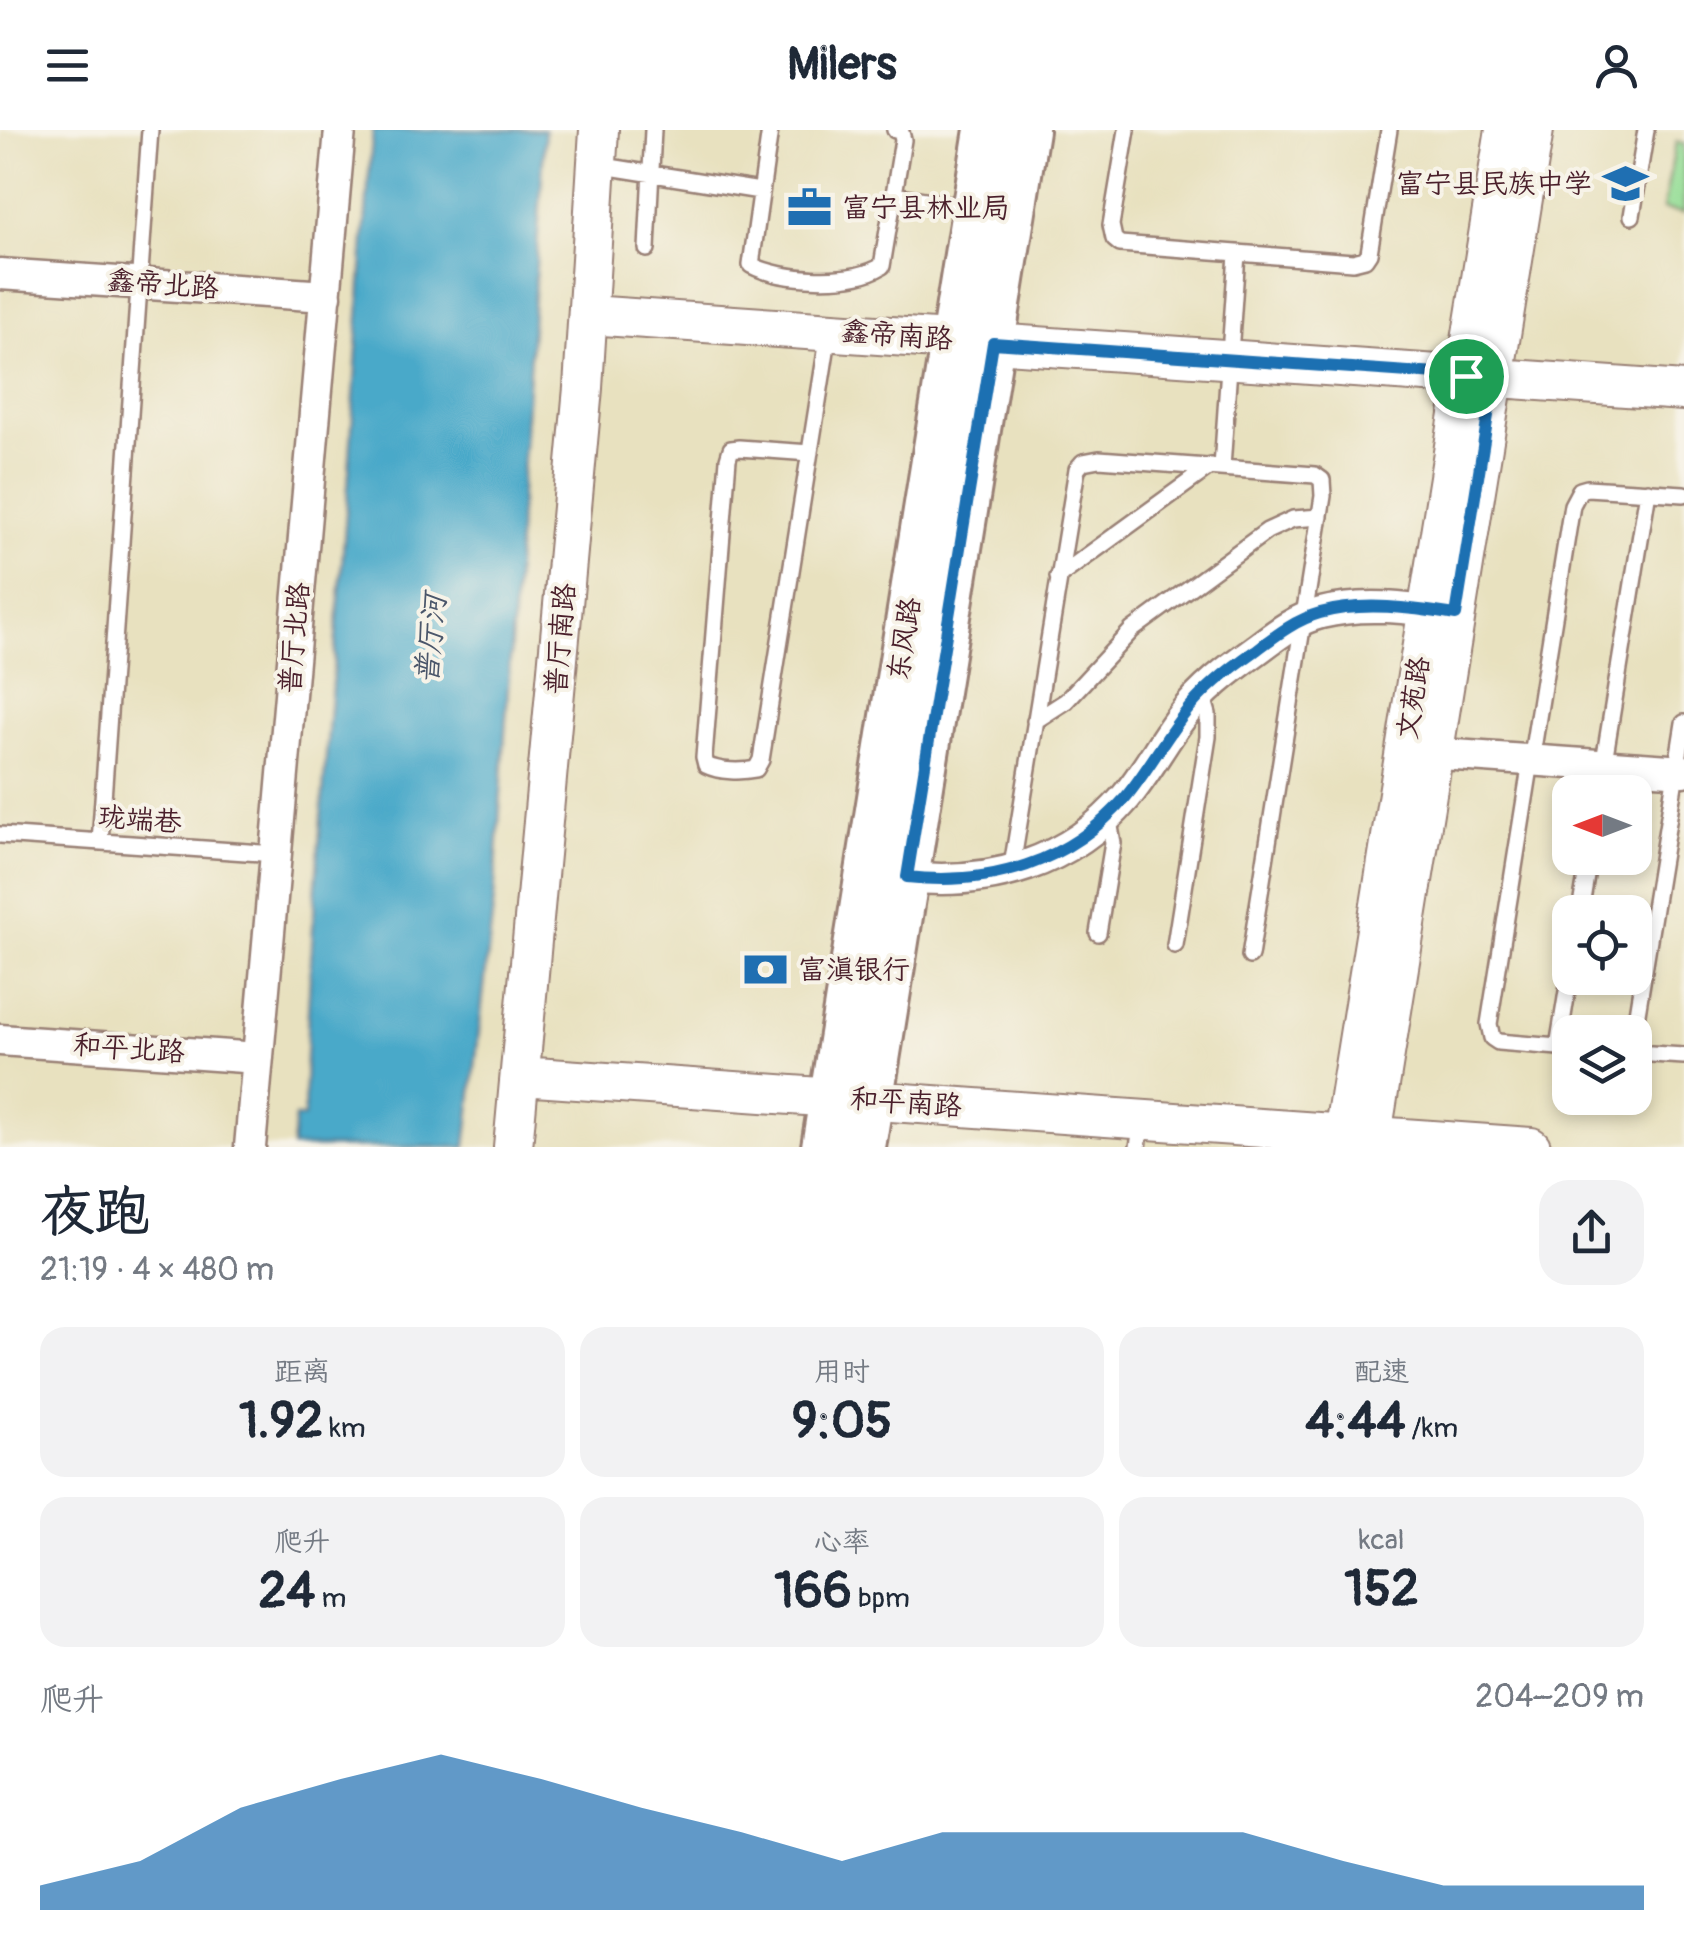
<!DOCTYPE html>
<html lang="zh">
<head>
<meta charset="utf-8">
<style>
	body { margin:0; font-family:Pangolin,"LXGW WenKai TC",sans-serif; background:#f2f2f3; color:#1f2937; height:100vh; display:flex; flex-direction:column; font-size:38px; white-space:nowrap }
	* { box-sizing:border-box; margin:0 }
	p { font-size:32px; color:#747a83 }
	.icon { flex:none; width:55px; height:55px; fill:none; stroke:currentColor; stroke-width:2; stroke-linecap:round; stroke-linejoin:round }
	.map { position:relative; height:1017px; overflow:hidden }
	.details { display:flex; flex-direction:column; background:#fff; flex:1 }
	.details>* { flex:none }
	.needle { width:65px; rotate:270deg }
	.fabs { position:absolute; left:1552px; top:645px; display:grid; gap:20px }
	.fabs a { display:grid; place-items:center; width:100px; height:100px; border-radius:20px; background:#fff; box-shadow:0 5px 15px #0003; font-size:50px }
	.pin { position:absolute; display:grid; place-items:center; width:85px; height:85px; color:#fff; margin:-42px; border:5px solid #fff; border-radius:50%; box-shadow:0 2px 10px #0007 }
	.round { display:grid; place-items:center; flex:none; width:105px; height:105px; border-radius:30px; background:#f2f2f3 }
	.overview { display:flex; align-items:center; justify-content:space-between; height:170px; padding:0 40px }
	h1 { font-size:55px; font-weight:700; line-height:75px }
	.stats { display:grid; grid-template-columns:repeat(3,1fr); gap:15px; height:170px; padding:10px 40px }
	.stats div { display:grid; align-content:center; border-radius:25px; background:#f2f2f3; text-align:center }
	.stats b { font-size:50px; font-weight:700 }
	.stats small { font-size:28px; font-weight:400 }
	.stats p { font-size:28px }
	.chart { height:280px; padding:20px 40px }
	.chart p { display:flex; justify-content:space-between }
	.chart svg { width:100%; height:180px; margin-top:10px; fill:#1f6fb2; opacity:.7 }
	header { display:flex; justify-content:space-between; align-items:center; height:130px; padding:0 40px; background:#fff; font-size:45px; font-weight:700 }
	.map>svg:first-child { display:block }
</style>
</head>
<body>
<header><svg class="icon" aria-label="menu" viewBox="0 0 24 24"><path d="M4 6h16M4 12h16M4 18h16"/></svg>Milers<svg class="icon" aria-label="person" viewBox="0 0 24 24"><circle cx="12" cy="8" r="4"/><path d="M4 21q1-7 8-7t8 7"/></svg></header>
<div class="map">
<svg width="1684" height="1017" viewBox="0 0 1684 1017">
	<rect width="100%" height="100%" fill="#f7f3e8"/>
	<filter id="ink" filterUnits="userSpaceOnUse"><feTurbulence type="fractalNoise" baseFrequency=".01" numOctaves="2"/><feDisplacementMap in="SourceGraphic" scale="20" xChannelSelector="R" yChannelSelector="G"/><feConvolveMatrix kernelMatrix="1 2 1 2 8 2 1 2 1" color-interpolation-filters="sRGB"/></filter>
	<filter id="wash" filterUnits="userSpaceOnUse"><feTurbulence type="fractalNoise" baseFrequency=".0048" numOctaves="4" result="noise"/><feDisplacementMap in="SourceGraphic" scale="40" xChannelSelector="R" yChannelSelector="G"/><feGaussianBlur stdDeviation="2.25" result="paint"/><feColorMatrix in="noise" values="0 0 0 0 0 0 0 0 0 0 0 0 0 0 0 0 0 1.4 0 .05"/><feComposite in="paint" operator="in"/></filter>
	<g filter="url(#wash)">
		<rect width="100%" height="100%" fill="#e8e1bf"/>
		<path fill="#97de98" stroke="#707e62" stroke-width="2.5" d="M1676 12 1684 14V83L1663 79Z"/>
		<path fill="#4aa9c9" stroke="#4a647a" stroke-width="2.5" d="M373 0H545L494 769 466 1017H292L295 987H304C309 789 330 592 345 395 356 263 360 131 373 0Z"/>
	</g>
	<g filter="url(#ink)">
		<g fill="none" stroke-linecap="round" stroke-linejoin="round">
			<defs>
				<path id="service" d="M770 0 751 135C782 151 851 155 882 136L903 10 901 2 895 0
					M1127 0 1111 95 1114 109 1120 114 1353 132 1365 129 1369 123 1389 0
					M597 35 760 61
					M894 65 969 77
					M1632 86 1646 0
					M647 119 653 0
					M810 323 739 318 731 319 728 329 704 627 706 635C720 642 741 642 756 639L761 630 829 202
					M1222 337 1237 124
					M1058 447 1211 336
					M1035 591 1066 571 1132 500 1267 401 1293 389 1320 387
					M1599 662 1648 361
					M0 705 276 724
					M100 712 150 0
					M1011 742 1077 339 1083 332 1099 329 1315 345 1322 350 1323 366 1250 826
					M1580 782 1589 728
					M1098 803 1113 713 1108 686
					M1175 815 1208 607V584L1202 564
					M1634 902 1684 593
					M1558 917 1570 843
					M1570 918 1498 912 1492 908 1489 894 1572 375 1580 360 1587 358 1684 364
					M1635 923 1684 926
					M1138 1017 1142 990"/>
				<path id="minor" d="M0 144 326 166
					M1413 622 1684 641
					M907 747C991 756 1070 733 1126 667 1147 642 1162 612 1182 586 1203 559 1228 540 1256 520 1276 505 1296 489 1321 483 1363 472 1408 478 1450 484
					M0 910 258 928
					M250 1017 340 0"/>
				<path id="tertiary" d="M589 185 1684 261
					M521 946 1531 1017
					M513 1017 583 258 599 0
					M1341 1017 1505 0
					M1370 1017 1534 0"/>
				<path id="secondary" d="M823 1017 986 0
					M864 1017 1027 0"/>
			</defs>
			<use href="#service" stroke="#998075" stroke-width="20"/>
			<use href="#minor" stroke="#998075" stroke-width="35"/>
			<use href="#tertiary" stroke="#998075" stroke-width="42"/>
			<use href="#secondary" stroke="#998075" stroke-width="48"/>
			<use href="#service" stroke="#fff" stroke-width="15"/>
			<use href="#minor" stroke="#fff" stroke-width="30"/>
			<use href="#tertiary" stroke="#fff" stroke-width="38"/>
			<use href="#secondary" stroke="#fff" stroke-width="42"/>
		</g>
	</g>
	<g fill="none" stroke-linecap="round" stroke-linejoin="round" filter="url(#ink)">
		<defs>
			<path id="route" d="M993 213 1494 248 1456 485C1412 478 1363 471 1320 483 1295 490 1275 506 1255 521 1228 540 1202 560 1182 587 1162 613 1146 643 1125 668 1069 733 991 756 907 747Z"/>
		</defs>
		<use href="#route" stroke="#fff" stroke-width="20"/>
		<use href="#route" stroke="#1f6fb2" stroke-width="12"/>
	</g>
	<defs>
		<symbol id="school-bare" viewBox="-9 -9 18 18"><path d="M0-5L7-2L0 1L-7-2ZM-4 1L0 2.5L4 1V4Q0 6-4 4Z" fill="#1f6fb2" stroke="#f7f3e8" stroke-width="2.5" paint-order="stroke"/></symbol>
		<symbol id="office-bare" viewBox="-9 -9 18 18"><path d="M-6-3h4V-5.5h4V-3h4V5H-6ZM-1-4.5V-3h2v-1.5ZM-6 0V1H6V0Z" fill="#1f6fb2" stroke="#f7f3e8" stroke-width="2.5" paint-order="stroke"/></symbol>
		<symbol id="bank-bare" viewBox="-9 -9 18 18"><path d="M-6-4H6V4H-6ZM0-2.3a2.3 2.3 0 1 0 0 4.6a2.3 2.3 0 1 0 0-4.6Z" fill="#1f6fb2" stroke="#f7f3e8" stroke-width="2.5" paint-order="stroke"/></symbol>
	</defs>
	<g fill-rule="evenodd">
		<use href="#school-bare" x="1594" y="22" width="63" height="63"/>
		<use href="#office-bare" x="778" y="46" width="63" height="63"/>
		<use href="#bank-bare" x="734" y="808" width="63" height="63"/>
	</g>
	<g text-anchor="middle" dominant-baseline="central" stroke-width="8" stroke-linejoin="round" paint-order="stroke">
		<g font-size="28" fill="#4a1f2b" stroke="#f7f3e8" text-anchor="start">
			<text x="1592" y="54" text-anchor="end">富宁县民族中学</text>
			<text x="842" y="78">富宁县林业局</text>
			<text x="798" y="840">富滇银行</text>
		</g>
		<g font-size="28" fill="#4a1f2b" stroke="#f7f3e8">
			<text transform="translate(163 155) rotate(4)">鑫帝北路</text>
			<text transform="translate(897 206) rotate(4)">鑫帝南路</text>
			<text transform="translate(295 508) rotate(-85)">普厅北路</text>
			<text transform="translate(561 509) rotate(-85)">普厅南路</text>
			<text transform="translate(905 509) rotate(-81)">东风路</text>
			<text transform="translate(1414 568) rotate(-81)">文苑路</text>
			<text transform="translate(140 690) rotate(4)">珑端巷</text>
			<text transform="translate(129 919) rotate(4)">和平北路</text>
			<text transform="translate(906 973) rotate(4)">和平南路</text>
		</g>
		<g font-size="30" font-style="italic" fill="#4a566a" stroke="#f7f3e8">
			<text transform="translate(431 509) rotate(-84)">普厅河</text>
		</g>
	</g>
</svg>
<div class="fabs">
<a><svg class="needle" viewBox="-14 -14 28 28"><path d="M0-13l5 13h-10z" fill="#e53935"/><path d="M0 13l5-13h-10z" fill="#747a83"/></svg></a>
<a><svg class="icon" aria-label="locate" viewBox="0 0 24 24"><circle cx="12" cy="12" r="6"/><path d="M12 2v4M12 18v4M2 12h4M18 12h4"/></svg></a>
<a><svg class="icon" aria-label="layers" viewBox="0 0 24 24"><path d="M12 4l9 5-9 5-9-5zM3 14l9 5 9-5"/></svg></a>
</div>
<div class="pin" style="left:1466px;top:246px;background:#1e9e55"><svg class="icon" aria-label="arrive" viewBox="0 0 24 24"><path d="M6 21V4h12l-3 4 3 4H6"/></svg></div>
</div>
<section class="details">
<div class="overview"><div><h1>夜跑</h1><p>21:19 · 4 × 480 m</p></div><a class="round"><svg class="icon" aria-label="share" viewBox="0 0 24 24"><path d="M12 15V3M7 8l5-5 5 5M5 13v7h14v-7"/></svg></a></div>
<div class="stats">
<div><p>距离</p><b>1.92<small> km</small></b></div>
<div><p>用时</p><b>9:05</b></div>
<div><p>配速</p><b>4:44<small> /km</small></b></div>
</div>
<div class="stats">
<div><p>爬升</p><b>24<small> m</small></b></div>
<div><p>心率</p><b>166<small> bpm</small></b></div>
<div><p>kcal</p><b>152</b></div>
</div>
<div class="chart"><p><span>爬升</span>204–209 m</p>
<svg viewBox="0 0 160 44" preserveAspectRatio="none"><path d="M0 44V38L10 32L20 19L30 12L40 6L50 12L60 19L70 25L80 32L90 25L100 25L110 25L120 25L130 32L140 38L150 38L160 38V44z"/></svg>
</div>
</section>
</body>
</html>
